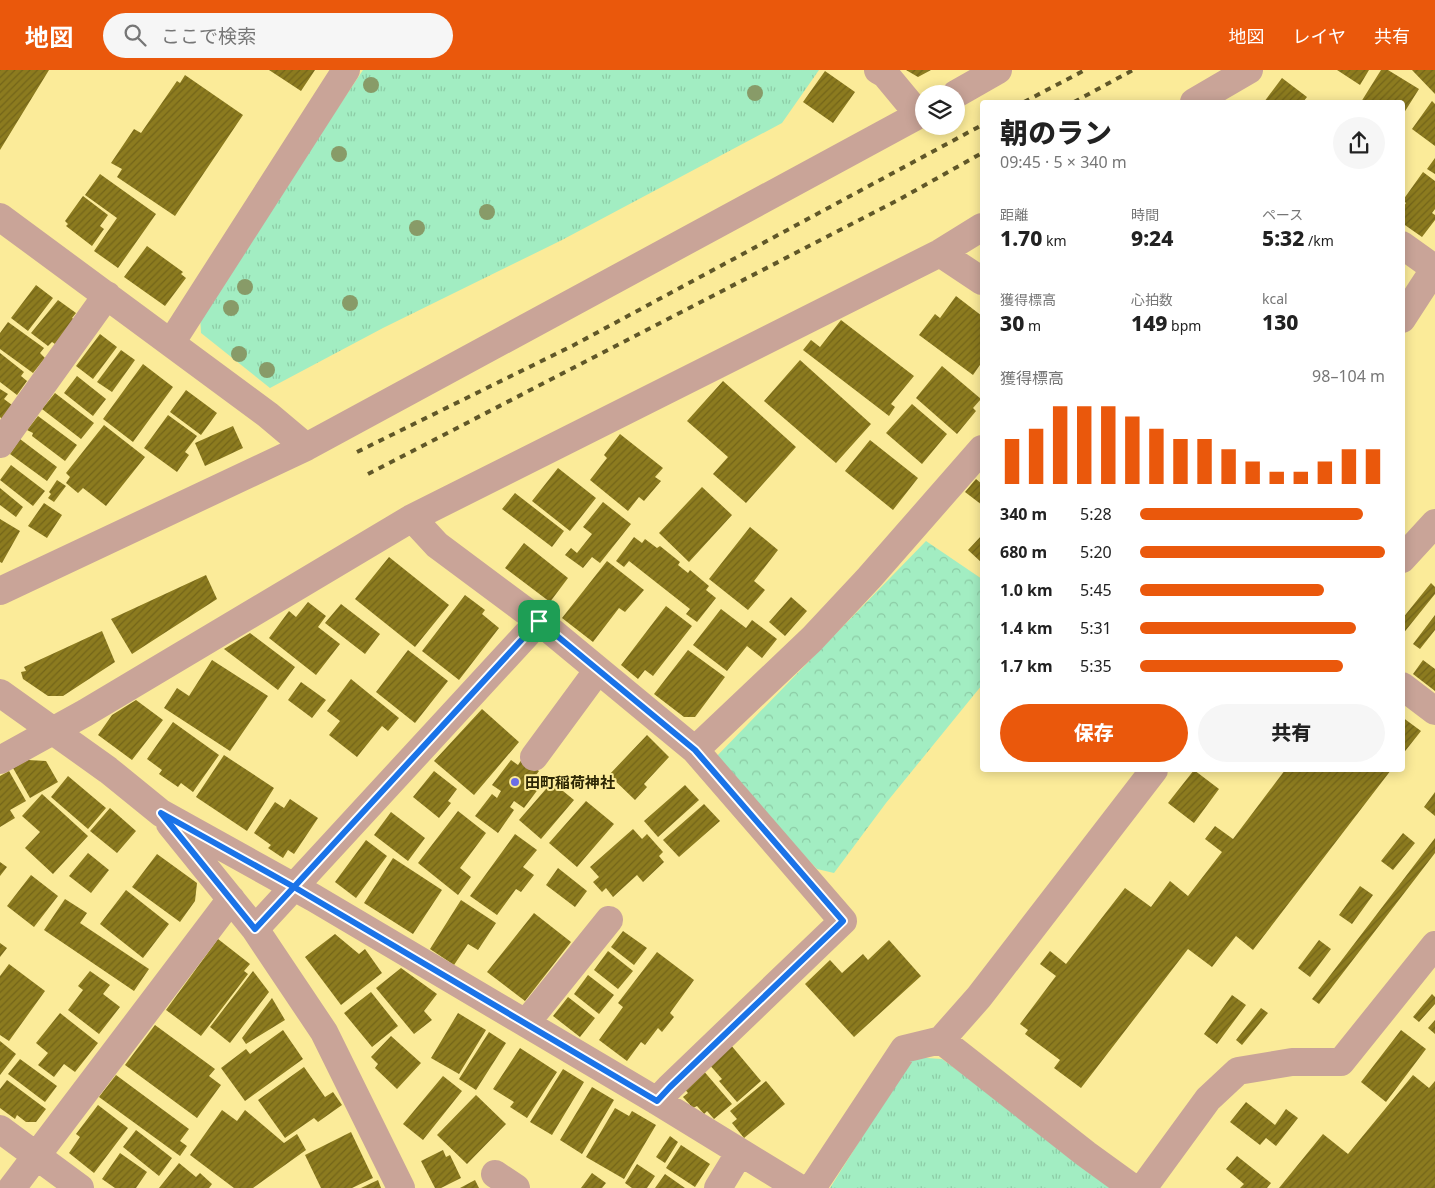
<!DOCTYPE html>
<html lang="ja">
<head>
<meta charset="utf-8">
<style>
	body { margin:0; font-family:"Noto Sans","Noto Sans JP",sans-serif; background:#f6f6f6; color:#222; height:100vh; display:flex; flex-direction:column; font-size:19px; white-space:nowrap }
	* { box-sizing:border-box; margin:0 }
	p { font-size:16px; color:#767676 }
	.icon { flex:none; width:28px; height:28px; fill:none; stroke:currentColor; stroke-width:2; stroke-linecap:round; stroke-linejoin:round }
	.map { position:relative; flex:1; overflow:hidden }
	.panel { position:absolute; left:980px; top:30px; width:425px; height:672px; display:flex; flex-direction:column; background:#fff; border-radius:5px; box-shadow:0 2px 12px #0003 }
	.panel>* { flex:none }
	.controls { position:absolute; left:915px; top:15px; display:grid; gap:10px }
	.controls a { display:grid; place-items:center; width:50px; height:50px; border-radius:50%; background:#fff; box-shadow:0 2px 12px #0003; font-size:25px }
	.pin { position:absolute; display:grid; place-items:center; width:42px; height:42px; color:#fff; margin:-21px; border-radius:10px; box-shadow:0 2px 8px #0006 }
	.round { display:grid; place-items:center; flex:none; width:52px; height:52px; border-radius:26px; background:#f6f6f6 }
	.summary { display:flex; align-items:center; justify-content:space-between; height:85px; padding:0 20px }
	h1 { font-size:28px; font-weight:800; line-height:38px }
	.stats { display:grid; grid-template-columns:repeat(3,1fr); gap:8px; height:85px; padding:5px 20px }
	.stats div { display:grid; align-content:center }
	.stats b { font-size:21px; font-weight:800 }
	.stats small { font-size:14px; font-weight:400 }
	.stats p { font-size:14px }
	.chart { height:140px; padding:10px 20px }
	.chart p { display:flex; justify-content:space-between }
	.chart svg { width:100%; height:90px; margin-top:5px; stroke:#ea580c; stroke-width:6 }
	.action { display:flex; gap:10px; margin-top:auto; padding:10px 20px }
	.action a { flex:1; height:58px; border-radius:30px; background:#ea580c; color:#fff; font-size:20px; font-weight:800; line-height:58px; text-align:center }
	.action a+a { background:#f6f6f6; color:#222 }
	ul { padding:0 20px; list-style:none; font-size:16px }
	li { display:grid; grid-template-columns:80px 60px 1fr; align-items:center; height:38px }
	li i { height:12px; border-radius:6px; background:#ea580c }
	header { display:flex; align-items:center; gap:30px; box-sizing:border-box; height:70px; padding:0 25px; background:#ea580c; color:#fff }
	header strong { font-size:24px }
	nav { display:flex; gap:28px; margin-inline-start:auto; font-size:18px }
	.search { width:350px; height:45px; background:#f6f6f6; display:flex; align-items:center; gap:12px; box-sizing:border-box; padding:0 18px; border-radius:28px; color:#767676; font-size:19px }
	.map>svg:first-child { display:block }
</style>
</head>
<body>
<header>
<strong>地図</strong>
<div class="search"><svg class="icon" aria-label="search" viewBox="0 0 24 24"><circle cx="10" cy="10" r="6"/><path d="M15 15l6 6"/></svg>ここで検索</div>
<nav><a>地図</a><a>レイヤ</a><a>共有</a></nav>
</header>
<div class="map">
<svg width="1435" height="1118" viewBox="0 0 1435 1118">
	<defs>
		<pattern id="forest-crowns" width="20" height="18" patternUnits="userSpaceOnUse" patternTransform="scale(1.25)"><rect width="20" height="18" fill="#a2edc2"/><path d="M2 6a3 3 0 1 1 6 0M12 15a3 3 0 1 1 6 0" fill="none" stroke="#8ccba5"/></pattern>
		<pattern id="park-tufts" width="24" height="20" patternUnits="userSpaceOnUse" patternTransform="scale(1.25)"><rect width="24" height="20" fill="#a2edc2"/><path d="M3 7l-1-3M5 7V3M7 7l1-3M15 17l-1-3M17 17v-4M19 17l1-3" fill="none" stroke="#8ccba5"/></pattern>
		<pattern id="building-hatch" width="6" height="6" patternUnits="userSpaceOnUse" patternTransform="scale(1.25)"><rect width="6" height="6" fill="#8c7b1f"/><path d="M-1 1l2-2M0 6l6-6M5 7l2-2" fill="none" stroke="#736519"/></pattern>
	</defs>
	<rect width="100%" height="100%" fill="#fbeb99"/>
	<path fill="url(#forest-crowns)" d="M926 471 982 509V615L886 733 834 803 817 799 714 689Z"/>
	<path fill="url(#park-tufts)" d="M363 0H819L782 53 562 170 383 258 270 318 201 263 200 245Z
		M912 987 942 989 1121 1118H830Z"/>
	<path fill="url(#building-hatch)" d="M0 0H49L0 80Z
		M269 0H315L301 21Z
		M906 0H931L918 7Z
		M1337 0H1369L1360 15Z
		M1381 0H1388L1419 19 1402 46V32H1361Z
		M1412 0H1435V24Z
		M825 1 855 22 833 53 803 32Z
		M185 5 243 45 175 146 117 107 122 99 111 93 134 59 141 63 177 11 180 13Z
		M1282 8 1307 27 1303 32H1264Z
		M1432 31 1435 34V76L1412 59Z
		M1435 88V104L1427 99Z
		M1423 102 1435 111V139L1432 143 1435 145V150L1422 167 1402 153V139L1406 133 1403 130Z
		M100 104 156 144 118 198 94 181 117 148 85 125Z
		M83 126 108 145 100 156 104 159 92 176 66 156 68 154 65 151Z
		M147 176 183 202 181 204 186 208 165 236 124 207Z
		M36 215 53 228 28 261 11 248Z
		M956 226 982 246V292L973 305 919 265 935 244 940 248Z
		M58 230 76 243 72 248 75 250 55 274 52 272 48 276 31 263Z
		M841 250 914 306 891 334 895 337 889 346 803 280 811 270 820 277Z
		M8 252 44 278 40 283 45 288 33 303 0 279V263Z
		M100 264 117 277 93 309 76 296Z
		M121 280 135 290 112 322 97 312Z
		M0 283 24 302 21 306 27 311 17 325 0 312Z
		M800 290 871 354 836 393 764 331Z
		M143 294 173 317 133 372 103 349Z
		M942 296 981 329 973 338 976 341 957 364 916 328Z
		M77 306 106 329 93 346 64 323Z
		M723 311 796 377 746 433 713 404 728 387 687 351Z
		M0 319 8 324 4 329 12 335 2 349 0 347Z
		M186 320 217 343 201 365 170 342Z
		M55 323 94 353 81 369 42 339Z
		M912 334 947 364 922 394 886 363Z
		M168 345 197 366 185 382 189 385 177 402 144 378Z
		M38 346 77 375 65 391 32 366 33 363 27 360Z
		M104 355 145 387 106 436 83 418 78 423 66 413 70 407 66 403Z
		M233 356 243 378 205 396 195 373Z
		M620 364 663 398 655 407 661 411 644 431 639 427 628 441 590 410 607 388 604 385Z
		M20 369 57 397 47 411 10 384Z
		M870 370 918 408 893 440 845 401Z
		M11 395 45 421 33 436 0 410Z
		M558 398 596 428 570 461 532 431Z
		M976 409 982 414V435L965 422Z
		M57 410 66 416 54 432 48 428 51 424 49 422Z
		M702 417 732 445 689 492 659 463Z
		M0 418 23 437 16 447 0 435Z
		M515 423 564 461 552 477 502 439Z
		M603 432 631 454 600 493 592 487 583 498 565 485 571 478 577 483 592 464 583 457Z
		M44 433 62 445 47 468 28 456Z
		M0 449 20 461 2 493 0 492Z
		M750 457 778 480 754 511 765 520 748 540 709 509Z
		M982 465V493L968 480Z
		M634 467 642 473 645 469 657 478 660 476 680 492 678 495 688 503 690 500 709 516 706 520 716 528 697 552 686 544 690 539 629 491 624 497 616 491Z
		M524 473 568 508 550 532 505 498Z
		M389 487 449 535 415 577 355 529Z
		M607 491 644 520 625 542 619 538 593 572 562 548Z
		M206 505 217 529 132 584 111 549Z
		M1431 513 1435 517V524L1402 565V549Z
		M465 525 485 540 482 544 499 558 459 610 422 581Z
		M791 527 807 541 785 566 769 552Z
		M308 532 326 546 318 557 340 574 316 605 269 568 289 541 296 547Z
		M341 534 380 564 365 584 325 553Z
		M666 536 692 556 653 606 645 600 638 609 621 595Z
		M721 539 746 558 752 550 777 569 762 588 747 576 727 601 693 575Z
		M1435 545V560L1420 579 1413 574Z
		M102 561 115 592 63 626H48L23 609 21 602 26 601 24 597Z
		M250 563 295 597 278 620 224 579Z
		M408 580 448 611 415 653 376 622Z
		M688 580 725 607 695 647H684L654 624Z
		M212 590 268 626 230 681 164 638 177 618 189 626Z
		M1423 590 1435 599V621L1413 604Z
		M351 609 399 648 388 661 382 656 357 687 329 665 340 651 327 641Z
		M301 612 326 630 312 648 288 630Z
		M136 630 163 650 132 690 98 665 112 645Z
		M482 639 519 672 474 725 434 691Z
		M1402 647 1421 661 1402 685Z
		M173 652 219 685 193 722 181 713 178 717 159 704 162 700 147 689Z
		M647 665 669 687 644 714 647 717 635 730 609 705Z
		M224 685 274 718 247 761 196 727Z
		M522 689 539 701 534 708 542 714 524 738 514 731 510 737 514 740 498 763 475 746 492 724 497 728 501 721 492 715 511 690 518 695Z
		M28 690 46 691 58 712 30 728 13 698Z
		M1194 700 1219 719 1194 753 1168 733Z
		M1285 700H1391L1253 880 1236 866 1212 897 1188 879 1081 1018 1054 998 1060 990 1025 964 1028 960 1020 954 1056 906 1040 894 1050 881 1066 894 1125 818 1151 837 1170 811 1188 826 1222 782 1205 769 1215 756 1233 769Z
		M9 701 26 731 10 740 15 748 0 757V706Z
		M434 701 457 719 448 731 451 733 439 748 413 727Z
		M68 706 106 738 88 759 51 727Z
		M552 712 574 730 541 769 519 750Z
		M685 715 699 730 658 767 644 751Z
		M1435 722V746L1424 737Z
		M42 724 88 766 53 804 25 778 40 762 22 746Z
		M290 729 318 748 294 784 288 780 283 788 268 778 271 775 254 763 275 732 284 738Z
		M586 731 614 754 577 797 549 773Z
		M704 734 720 751 679 787 663 770Z
		M110 738 136 761 117 783 90 761Z
		M458 741 486 763 460 798 471 807 458 825 418 793Z
		M391 742 425 768 408 791 374 765Z
		M633 759 642 769 647 764 663 782 659 786 664 792 643 812 637 805 613 827 606 818 602 822 593 812 599 807 590 797Z
		M1403 763 1415 773 1393 800 1381 791Z
		M515 764 537 780 523 797 534 805 521 822 516 819 497 845 470 826Z
		M1435 768V783L1319 934 1312 929Z
		M366 770 387 786 356 828 335 812Z
		M88 783 109 800 91 823 69 806Z
		M157 784 197 813 195 831 180 852 132 817Z
		M393 788 442 820 413 864 364 833Z
		M0 792 7 797 0 806Z
		M558 798 587 821 575 837 546 815Z
		M31 805 58 826 34 857 7 836Z
		M1360 816 1373 825 1352 854 1339 845Z
		M126 820 169 854 143 888 100 854Z
		M65 829 87 843 80 853 149 899 134 921 44 860Z
		M461 830 496 853 478 880 468 874 454 895 430 879Z
		M534 843 571 872 525 931 487 902Z
		M623 861 647 878 634 895 611 877Z
		M335 864 359 884 365 879 382 903 341 935 305 887Z
		M218 869 250 894 244 901 248 904 201 966 166 940Z
		M889 870 921 906 854 967 805 914 830 890 842 903 863 884 868 890Z
		M1319 870 1331 879 1310 907 1298 898Z
		M0 873 7 878 0 887Z
		M608 881 633 901 618 919 594 900Z
		M657 882 694 910 670 943 674 947 662 962 658 958 645 975 641 972 627 991 599 970 623 937 618 933Z
		M9 894 45 921 9 971 0 965V906Z
		M401 898 437 924 424 941 432 950 414 964 376 918Z
		M90 901 110 915 103 924 120 937 99 964 68 940 83 920 78 916Z
		M253 901 269 922 230 973 210 957Z
		M588 905 614 925 599 944 574 924Z
		M371 922 398 956 372 977 344 943Z
		M1432 924 1435 927V934L1419 952 1413 947Z
		M1232 925 1246 935 1217 974 1204 964Z
		M568 927 595 948 580 967 553 946Z
		M272 928 285 950 246 974 242 968Z
		M1261 938 1268 943 1242 975 1236 970Z
		M60 943 98 973 75 1002 64 994 54 1007 38 995 48 983 36 973Z
		M458 943 486 960 459 1004 431 988Z
		M1435 950V964L1428 958Z
		M155 955 215 999 209 1006 221 1015 197 1048 125 995Z
		M283 960 303 989 245 1031 221 998 246 979 250 984Z
		M1401 960 1426 979 1386 1032 1361 1012Z
		M489 962 506 973 476 1020 459 1009Z
		M391 966 421 993 397 1019 375 998 378 994 371 987Z
		M0 971 16 984 0 1005Z
		M730 974 761 1011 737 1032 719 1011 722 1009 708 993Z
		M520 978 557 1002 527 1048 510 1037 514 1032 493 1019Z
		M20 989 57 1016 45 1032 8 1004Z
		M304 997 325 1027 333 1022 342 1035 318 1052 314 1048 285 1068 258 1030Z
		M563 999 584 1012 552 1065 530 1052Z
		M702 999 732 1034 714 1049 707 1041 704 1044 697 1036 693 1038 683 1027 688 1023 682 1016Z
		M116 1005 189 1059 180 1071 187 1076 180 1086 99 1027Z
		M1413 1005 1429 1018 1435 1011V1118H1279L1323 1064 1348 1084Z
		M443 1006 462 1021 423 1070 403 1054Z
		M7 1010 46 1039 36 1052H26L17 1045 15 1049 0 1038V1019Z
		M766 1011 785 1034 744 1068 732 1053 737 1049 730 1041Z
		M592 1017 614 1030 582 1084 560 1070Z
		M476 1025 506 1054 467 1094 437 1065Z
		M1246 1032 1275 1055 1286 1039 1298 1048 1276 1076 1266 1068 1260 1075 1230 1052Z
		M98 1035 128 1058 94 1103 69 1083 80 1067 76 1064Z
		M615 1038 629 1046 632 1041 656 1055 624 1109 586 1087Z
		M222 1040 237 1051 245 1040 284 1073 297 1064 306 1080 253 1118H234L190 1085Z
		M136 1060 172 1088 159 1106 123 1077Z
		M351 1062 373 1108 352 1118H321L305 1085Z
		M670 1066 678 1072 665 1093 656 1087Z
		M681 1075 710 1094 695 1117 666 1098Z
		M443 1080 446 1087 450 1085 461 1108 441 1118H435L421 1091Z
		M120 1083 147 1102 136 1118H115L102 1109Z
		M1237 1086 1271 1113 1267 1118H1240L1244 1114 1226 1099Z
		M179 1093 196 1107 200 1103 212 1114 209 1118H159Z
		M637 1094 655 1106 647 1118H632L625 1113Z
		M592 1103 606 1113 602 1118H581Z
		M665 1104 685 1118H655Z
		M378 1110 381 1118H361Z
		M475 1110 479 1118H460Z"/>
	<g fill="none" stroke-linecap="round" stroke-linejoin="round">
		<path stroke="#c9a498" stroke-width="28" d="M878 0 885 4 919 45
			M956 24 998 0
			M1194 32 1249 0
			M0 147 268 345 306 377
			M1402 175 1434 198
			M940 183 982 211
			M1402 249 1435 198
			M171 273 346 0
			M0 374 107 225
			M412 448 437 475 539 551 695 680 843 851 670 1017 657 1031
			M1402 489 1435 453
			M0 521 306 377 924 42
			M1402 616 1435 641
			M0 623 108 700 161 743 314 828 657 1031 799 1118
			M695 680 812 569 869 508 982 379
			M534 687 598 600
			M0 690 85 643 412 448 940 183 982 157
			M170 754 255 859 324 962 401 1118
			M255 859 539 551
			M526 953 609 850
			M941 970 1086 1084 1133 1118
			M0 1059 80 1118
			M495 1104 516 1118
			M12 1118 231 829
			M718 1118 740 1082
			M812 1118 904 979 941 970 979 927 1154 700
			M1143 1118 1208 1029 1238 1001 1292 992H1341L1435 875"/>
		<path stroke="#605728" stroke-width="4" stroke-dasharray="6 6" stroke-linecap="butt" d="M1024 32 1085 0
			M1074 32 1133 0
			M357 382 574 275 982 55
			M368 404 900 129 982 83"/>
	</g>
	<g fill="#889b68">
		<circle cx="371" cy="15" r="8"/>
		<circle cx="755" cy="23" r="8"/>
		<circle cx="339" cy="84" r="8"/>
		<circle cx="487" cy="142" r="8"/>
		<circle cx="417" cy="158" r="8"/>
		<circle cx="245" cy="217" r="8"/>
		<circle cx="350" cy="233" r="8"/>
		<circle cx="231" cy="238" r="8"/>
		<circle cx="239" cy="284" r="8"/>
		<circle cx="267" cy="300" r="8"/>
	</g>
	<g fill="none" stroke-linecap="round" stroke-linejoin="round">
		<defs>
			<path id="route" d="M539 551 294 817 161 743 255 859 294 817 657 1031 670 1017 843 851 695 680 539 551"/>
		</defs>
		<use href="#route" stroke="#fff" stroke-width="10"/>
		<use href="#route" stroke="#1a73e8" stroke-width="6"/>
	</g>
	<circle fill="#6b6de7" stroke="#fbeb99" stroke-width="2" cx="515" cy="712" r="5"/>
	<g text-anchor="middle" dominant-baseline="central" stroke-width="4" stroke-linejoin="round" paint-order="stroke">
		<g font-size="15" font-weight="bold" fill="#2c2603" stroke="#fbeb99" text-anchor="start">
			<text x="525" y="712">田町稲荷神社</text>
		</g>
	</g>
</svg>
<div class="controls">
<a><svg class="icon" aria-label="layers" viewBox="0 0 24 24"><path d="M12 4l9 5-9 5-9-5zM3 14l9 5 9-5"/></svg></a>
</div>
<div class="pin" style="left:539px;top:551px;background:#1e9e55"><svg class="icon" aria-label="arrive" viewBox="0 0 24 24"><path d="M6 21V4h12l-3 4 3 4H6"/></svg></div>
<section class="panel">
<div class="summary"><div><h1>朝のラン</h1><p>09:45 · 5 × 340 m</p></div><a class="round"><svg class="icon" aria-label="share" viewBox="0 0 24 24"><path d="M12 15V3M7 8l5-5 5 5M5 13v7h14v-7"/></svg></a></div>
<div class="stats">
<div><p>距離</p><b>1.70<small> km</small></b></div>
<div><p>時間</p><b>9:24</b></div>
<div><p>ペース</p><b>5:32<small> /km</small></b></div>
</div>
<div class="stats">
<div><p>獲得標高</p><b>30<small> m</small></b></div>
<div><p>心拍数</p><b>149<small> bpm</small></b></div>
<div><p>kcal</p><b>130</b></div>
</div>
<div class="chart"><p><span>獲得標高</span>98–104 m</p>
<svg viewBox="0 0 160 44" preserveAspectRatio="none"><path d="M5 44V22M15 44V17M25 44V6M35 44V6M45 44V6M55 44V11M65 44V17M75 44V22M85 44V22M95 44V27M105 44V33M115 44V38M125 44V38M135 44V33M145 44V27M155 44V27"/></svg>
</div>
<ul>
<li><b>340 m</b>5:28<i style="width:91%"></i></li>
<li><b>680 m</b>5:20<i style="width:100%"></i></li>
<li><b>1.0 km</b>5:45<i style="width:75%"></i></li>
<li><b>1.4 km</b>5:31<i style="width:88%"></i></li>
<li><b>1.7 km</b>5:35<i style="width:83%"></i></li>
</ul>
<div class="action"><a>保存</a><a>共有</a></div>
</section>
</div>
</body>
</html>
